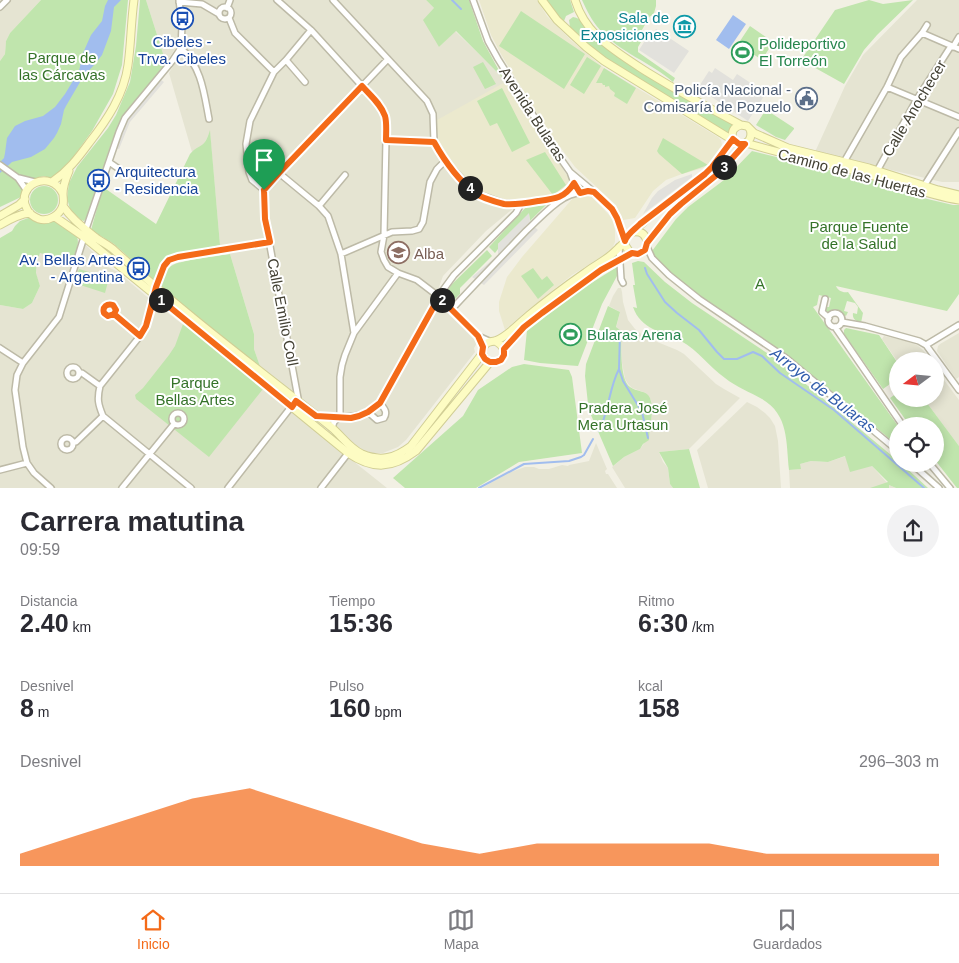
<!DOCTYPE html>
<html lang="es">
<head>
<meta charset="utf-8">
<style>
	body { margin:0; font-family:Arial,sans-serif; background:#f2f2f3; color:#2b2b33; height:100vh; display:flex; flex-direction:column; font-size:19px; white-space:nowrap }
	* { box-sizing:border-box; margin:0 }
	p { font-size:16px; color:#7c7c81 }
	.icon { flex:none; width:28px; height:28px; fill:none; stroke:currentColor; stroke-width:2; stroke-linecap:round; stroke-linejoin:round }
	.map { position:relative; height:488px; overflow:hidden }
	.side { display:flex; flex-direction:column; background:#fff; flex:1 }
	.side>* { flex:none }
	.needle { width:32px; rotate:254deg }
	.controls { position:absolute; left:889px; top:352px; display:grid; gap:10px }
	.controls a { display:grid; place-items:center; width:55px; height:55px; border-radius:50%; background:#fff; box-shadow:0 2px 12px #0003; font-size:25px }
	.pin { position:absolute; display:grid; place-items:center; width:42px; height:42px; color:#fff; margin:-51px -21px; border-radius:50% 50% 50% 0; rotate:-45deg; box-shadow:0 0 5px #0007 }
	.pin .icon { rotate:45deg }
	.km { position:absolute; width:25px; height:25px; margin:-12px; border-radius:50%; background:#222; color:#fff; font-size:14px; line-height:25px; text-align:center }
	.round { display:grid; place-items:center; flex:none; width:52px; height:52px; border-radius:26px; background:#f2f2f3 }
	.head { display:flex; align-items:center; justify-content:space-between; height:85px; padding:0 20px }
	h1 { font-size:28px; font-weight:800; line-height:38px }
	.figures { display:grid; grid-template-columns:repeat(3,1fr); gap:8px; height:85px; padding:5px 20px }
	.figures div { display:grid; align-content:center }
	.figures b { font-size:25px; font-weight:800 }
	.figures small { font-size:14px; font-weight:400 }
	.figures p { font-size:14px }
	.chart { height:140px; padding:10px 20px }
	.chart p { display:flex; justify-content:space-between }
	.chart svg { width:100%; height:90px; margin-top:5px; fill:#f46a18; opacity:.7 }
	.menu { display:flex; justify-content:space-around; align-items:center; height:70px; border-top:1px solid #e1e1e2; background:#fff; font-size:14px; color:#7c7c81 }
	.menu a { display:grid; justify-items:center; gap:2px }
	.menu .selected { color:#f46a18 }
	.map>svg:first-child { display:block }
</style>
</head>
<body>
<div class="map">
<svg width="959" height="488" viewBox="0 0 959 488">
	<rect width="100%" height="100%" fill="#f2f0e4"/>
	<path fill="#e5e4d2" d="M0 0H41L10 33 6 41 5 54 0 61Z
		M146 0H426L434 8 439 47 455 31 507 81 569 179 555 196 522 201 486 231 443 276 434 301 478 341 474 348 475 352 406 440 398 447 383 453H372L361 449 261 369 254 349V334L230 254 220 245 210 132 203 146 196 149 192 152 169 73 175 63 183 56 185 37H178L175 49 166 63Z
		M917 0H959V182H942L815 152 845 86 863 55Z
		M84 243 106 266 118 272 146 296 288 406 343 453 387 488H0V305L23 309 32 303 40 286 36 274 37 261 40 252 73 262 78 244Z
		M618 288H621L622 292 623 302 628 320 635 329 645 337 677 350 684 354 716 384 724 389 740 398 689 449 659 452 663 462 668 468 670 484 673 488H625L612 467 624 457 640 449 645 442 649 432 652 415 651 400 646 393 632 388 628 384 625 379 622 363 621 337 616 328 620 312 609 306 613 296Z
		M959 333V377L956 379 937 351 938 346 940 344Z
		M884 336 907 341 917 345 923 350 932 361H897L882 339Z
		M935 368 959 400V446L924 399H935Z
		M747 402 757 407 765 413 770 418 775 426 778 441 781 488H708L697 450Z
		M596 443 607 469 605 471 606 474H608L617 488H482L508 473 525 467H534L539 469H549L562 465 568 466 569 465 589 461Z
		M846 456 872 466 889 485 896 488H790L789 470 800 469V464L811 461 828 462Z"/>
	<path fill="#ebe9ce" d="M479 0H537L547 16 572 41 604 68 718 137 721 140 722 145 708 165 703 168 682 174 666 180 653 191 635 218 623 220 616 205 575 167 546 128 502 56 491 35Z
		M507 81 569 179 570 184 568 189 555 196 522 201 502 200 484 193 478 191 450 162 436 140 437 120Z
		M590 195 612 218 615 230V242L611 251 572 275 522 315 505 330 499 311V302L507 277 522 257 573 198Z"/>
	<path fill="#c0e5ad" d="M41 0H128L122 65 113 94 92 131 56 181 44 176 33 179 23 189 21 197 0 207V61L5 54 6 41 10 33Z
		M140 0H146L166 63 122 117 111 144 87 217 84 221 81 220 70 209 67 198 69 183 77 167 108 128 116 115 130 82 136 46Z
		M426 0H469L483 41 503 78 456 31 439 47 423 20 434 8Z
		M547 0H570L574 12 566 16 564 21 560 18Z
		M582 0H656V6L653 17 650 16 639 35 641 42 638 47V52L675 78 673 82C652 63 619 52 600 30 592 21 587 11 582 0Z
		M869 0 883 4 913 0 877 35 864 50 844 84 801 60 835 10Z
		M521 11 585 54 564 89 499 46Z
		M573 17C582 18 586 27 591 33L734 125 729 135 605 57 579 37 572 30 570 27 569 20Z
		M750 26 773 42 762 60 738 44Z
		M587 57 601 66 584 94 570 85Z
		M483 62 496 84 485 89 473 67Z
		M604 68 636 88 627 104 614 96 615 93 610 89 609 86 605 87V85H603L602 83H596Z
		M502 88 530 143 512 152 497 123 490 126 477 101Z
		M765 111H768L794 128V129L785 140 776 137 756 125Z
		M210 130 220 245 169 257 162 261 157 277 153 279 114 244 91 230 103 187 156 224 190 154C201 142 204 150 210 130Z
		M663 138 708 165 682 174 659 154 657 151Z
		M752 151 875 181 919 197 953 205H959V294L947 311 836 286C838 291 843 293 848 292L863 313 861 323C856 321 852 319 853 313L857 314 858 307 855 303 847 301 844 311 848 312 846 316 836 310 828 312 825 311V307H829L831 298 819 295 817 305 813 307 898 426 897 445 848 404 783 353 691 290 680 281 653 257 652 251 676 219 688 207 724 180Z
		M545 152 566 185 553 195 526 160Z
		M30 200a14 14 0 1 1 28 0a14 14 0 1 1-28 0Z
		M546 205 530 221 529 214 498 244V249L495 253 489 247 526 207Z
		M31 217 46 223 54 221 77 237C80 244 75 254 73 262L40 253 37 261 36 273 40 286 32 303 23 309 0 305V238L12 231 15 226 20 221Z
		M487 250 492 256 460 288V294L451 303 445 296 451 285Z
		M230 254 254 334V349L261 369 161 287C163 280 165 270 171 266 179 260 219 256 230 254Z
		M638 261 644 262 665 282 692 303 770 355 784 366 897 460 898 464H902L928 488H896L889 485V488H870L888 482 872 466 850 472 845 456 828 462 811 461 800 464 801 469 789 470C786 442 789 415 762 399 750 392 736 387 725 378 709 367 698 350 681 341 662 331 641 330 633 307L637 308 633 285H635L632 263Z
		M617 267V276L602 304 578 366 540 363 524 360 527 330 585 287Z
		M533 268 542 280 547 276 554 285 538 299 521 276Z
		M79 269 109 278 105 293 74 283Z
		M608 306 620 312 616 327 621 331C622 344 619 379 630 387 636 392 647 390 650 398 655 411 649 427 649 440L643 444 640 449 624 457 613 466 591 415 588 404 585 376 586 364Z
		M183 324 263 389 209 457 136 399 135 395 143 388 169 355 175 346Z
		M846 328 879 335 897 362V379L883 389 844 334V330Z
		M524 364 569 370 572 377 582 453 519 462 476 488H405L393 478 463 416 478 390 512 367Z
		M897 393 898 399H924L959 446V488H957L935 460V426H910L890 398Z
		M689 449 700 488H673L670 484 668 468 659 452Z"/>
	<path fill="#e2e1dc" d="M656 29 689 51 674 73 639 50 648 36 650 37Z
		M715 68 733 80 737 74 766 93 748 121 698 88 709 71 712 73Z
		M161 80 164 82 130 122 119 149 116 148 127 121Z
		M692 174V177L643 214 652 198 658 191 675 180Z
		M529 213 530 223 538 230 484 285 472 277 498 255V244Z"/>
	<path fill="#a1bdee" d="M108 0H121L114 7 111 31 102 55 94 65 83 77 66 106 64 110 61 124 57 133 54 138 45 149 31 157 12 162 0 173V162L4 158 5 153 7 138 15 126 25 121 43 116 55 107 65 94 79 71 83 53 91 35 102 21 105 6Z
		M733 15 746 24 729 49 716 40Z"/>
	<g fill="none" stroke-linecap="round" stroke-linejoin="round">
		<path stroke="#a1bdee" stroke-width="2" d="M452 0 461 9
			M645 268 647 274 665 302 677 313 699 330 717 352 724 359H737L753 352 762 356 780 373 834 410 924 488
			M620 332 619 369 623 381 642 412 648 438
			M599 431C609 411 609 388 619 369
			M479 488 524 464 569 461 581 457 584 455 593 439"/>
		<defs>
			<path id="street" d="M277 0 311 30 362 86 381 107 385 115 386 125V140L384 235 381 252 384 260 388 267 398 273 417 280 438 296 478 336 489 341
				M333 0 427 101 433 114 434 142 445 161 475 193 503 203 521 204 554 199 561 196 569 191 574 183 570 172
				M473 0 488 41 498 59 558 155 570 172 594 192 612 209 617 218 625 241
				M179 2 202 4 219 14
				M219 13a6 6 0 1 1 12 0a6 6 0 1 1-12 0Z
				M0 7 7 0
				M227 8 230 0
				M229 18 235 33 274 72
				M922 33 959 49
				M953 47 959 37
				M181 48C202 68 204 93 209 119
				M286 60 305 82
				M887 87 959 117
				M386 140 434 142
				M109 162 119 169
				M844 162 887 87 901 57 922 33 927 25
				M0 165 18 178 27 191
				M877 171 917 99 951 46
				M279 173 319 206 328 216 341 254 354 333 345 355 342 365 340 377V416L334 422 332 428
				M19 178 35 182
				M924 186 959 131
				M264 190 279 173 388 59
				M319 206 345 175
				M86 229 119 132 125 118 173 60 181 48 182 25 179 0
				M619 247 621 279 623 283
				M647 247 652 258 669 275 699 299 786 358 898 451
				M341 254 392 232 412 231 419 229 423 222 430 182 437 169 445 161
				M825 299 822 312 829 318
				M104 310a6 6 0 1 1 12 0a6 6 0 1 1-12 0Z
				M451 310C476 283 501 257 526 231 538 220 550 206 564 198 572 193 584 191 593 192
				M828 320a7 7 0 1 1 14 0a7 7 0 1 1-14 0Z
				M114 314 140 336
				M842 322 865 326 919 341 926 345 959 390
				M835 327 903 426
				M354 333 398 273
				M926 345 959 325
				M0 348 23 363
				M67 373a6 6 0 1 1 12 0a6 6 0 1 1-12 0Z
				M79 373H82L100 386
				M368 412 377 420 384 418C388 412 384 408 380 403
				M172 419a6 6 0 1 1 12 0a6 6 0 1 1-12 0Z
				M316 416C342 416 359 422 380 403L443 290 454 275 516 213 521 204
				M61 444a6 6 0 1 1 12 0a6 6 0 1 1-12 0Z
				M73 442H76L103 416
				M912 464 939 488
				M930 464 950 488
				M0 470 27 463
				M51 488 34 473 27 463 23 447 15 390 17 375 23 363 59 317 84 237
				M122 488 174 424
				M191 488 103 416C98 404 97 399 100 386L140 336 145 327 157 287 164 266 169 260 178 257 270 242
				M228 488 298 398 265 219 264 190 252 180 249 172 246 144 250 121 274 72 286 60 311 30
				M321 488 349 452"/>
			<path id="secondary" d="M542 0 557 20 586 47 604 61 739 144C748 145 753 138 750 129
				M575 0C579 13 587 26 597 36 612 50 630 61 647 72 678 91 709 108 741 125L747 126 754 133 788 148 869 168 938 190 959 195
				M733 139 712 167 705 174 647 219 633 232 628 235 625 241V245L629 251 632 253 638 254 645 250 647 243 670 214 681 203 719 173 745 144
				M733 139C731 132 733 127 741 125
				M746 143C786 155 826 163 866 174 897 182 927 195 959 200
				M52 182C68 171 78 158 89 143 107 120 124 95 128 65 131 44 131 22 134 0
				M63 194C50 167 14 186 27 209 29 214 34 217 39 219 49 222 60 215 63 205 64 201 63 198 63 194 63 186 66 178 69 171
				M63 206C71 218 83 228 95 237 101 242 109 245 114 250 183 313 258 369 331 427 342 436 349 448 362 454 381 462 395 458 411 446L482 354
				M0 216 19 205 25 199
				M55 217 84 237 348 453C373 470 392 469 416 451L490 362
				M0 225C10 219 19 214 30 213
				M633 232C642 231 646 235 647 243
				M495 341C512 349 501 368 488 361 482 358 481 350 485 345 488 341 490 342 495 341 507 337 518 324 528 316 547 300 566 286 586 272 594 266 604 261 611 255 616 251 620 246 625 242
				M504 349 524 327 542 313 601 270 632 253"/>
		</defs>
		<use href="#street" stroke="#bdbaa7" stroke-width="8"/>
		<use href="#secondary" stroke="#d1ce95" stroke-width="9"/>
		<use href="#street" stroke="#fff" stroke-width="5"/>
		<use href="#secondary" stroke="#fdfcc3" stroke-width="7"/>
	</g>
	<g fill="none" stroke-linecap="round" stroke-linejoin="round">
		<defs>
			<path id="route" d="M264 190 265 219 270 242 178 257 169 260 164 266 156 287 146 326 140 336 114 314 108 316 104 313C102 307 107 303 113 305L116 310 114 314 140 336 146 326 155 295 292 407 296 401 316 416 351 418 359 416 368 412 380 403 439 297 478 336 483 347 482 354 485 359 490 362H496L501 360 504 355V349L524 327 542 313 601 270 632 253 638 254 645 250 647 243 670 214 681 204 719 173 745 144H739L733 139 712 167 705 174 640 224C634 230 627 234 625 241L617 218 612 209 594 192 588 191 580 193 574 183C565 198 555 199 538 201 527 203 515 205 504 204 496 202 480 197 475 193 457 179 444 160 434 142L386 140C386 132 387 123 385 116 381 104 370 95 362 86L279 173 264 190"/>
		</defs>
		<use href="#route" stroke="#fff" stroke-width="10"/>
		<use href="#route" stroke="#f46a18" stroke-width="6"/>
	</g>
	<defs>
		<symbol id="bus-ring" viewBox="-11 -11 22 22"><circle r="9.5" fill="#fff" stroke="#1a4fb4" stroke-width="1.5"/><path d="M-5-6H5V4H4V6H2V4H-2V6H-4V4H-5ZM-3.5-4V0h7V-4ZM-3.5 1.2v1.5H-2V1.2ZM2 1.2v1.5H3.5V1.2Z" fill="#1a4fb4"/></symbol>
		<symbol id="museum-ring" viewBox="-11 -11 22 22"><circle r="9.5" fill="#fff" stroke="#0f9aa8" stroke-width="1.5"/><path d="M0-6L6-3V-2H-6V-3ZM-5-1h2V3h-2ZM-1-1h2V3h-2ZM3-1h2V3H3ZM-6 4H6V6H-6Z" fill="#0f9aa8"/></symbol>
		<symbol id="stadium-ring" viewBox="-11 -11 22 22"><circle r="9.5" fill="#fff" stroke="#2e9e5b" stroke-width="1.5"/><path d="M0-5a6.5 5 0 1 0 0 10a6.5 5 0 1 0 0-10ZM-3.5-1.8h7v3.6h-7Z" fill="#2e9e5b"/></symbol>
		<symbol id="civic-ring" viewBox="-11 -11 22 22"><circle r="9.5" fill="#fff" stroke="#5c6f8a" stroke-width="1.5"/><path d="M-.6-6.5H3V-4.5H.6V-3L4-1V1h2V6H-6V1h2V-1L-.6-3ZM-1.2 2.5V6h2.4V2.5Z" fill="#5c6f8a"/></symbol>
		<symbol id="school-ring" viewBox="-11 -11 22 22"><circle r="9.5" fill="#fff" stroke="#8d6e63" stroke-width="1.5"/><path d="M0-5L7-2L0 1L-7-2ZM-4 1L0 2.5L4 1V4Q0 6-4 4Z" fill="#8d6e63"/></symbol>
	</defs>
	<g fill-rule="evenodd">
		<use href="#bus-ring" x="170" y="6" width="25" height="25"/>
		<use href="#museum-ring" x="672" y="14" width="25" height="25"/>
		<use href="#stadium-ring" x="730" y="40" width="25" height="25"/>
		<use href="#civic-ring" x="794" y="86" width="25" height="25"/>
		<use href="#bus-ring" x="86" y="168" width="25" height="25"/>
		<use href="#school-ring" x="386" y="240" width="25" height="25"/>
		<use href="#bus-ring" x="126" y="256" width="25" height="25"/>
		<use href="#stadium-ring" x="558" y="322" width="25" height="25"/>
	</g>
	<g text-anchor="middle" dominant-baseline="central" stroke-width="4" stroke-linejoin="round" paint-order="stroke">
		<g font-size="15" fill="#0d838f" stroke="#fff" text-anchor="end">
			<text x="669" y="17">Sala de<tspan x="669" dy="17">Exposiciones</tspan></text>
		</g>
		<g font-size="15" fill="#164399" stroke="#fff">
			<text x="182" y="41">Cibeles -<tspan x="182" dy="17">Trva. Cibeles</tspan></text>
			<text x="115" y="171" text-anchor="start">Arquitectura<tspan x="115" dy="17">- Residencia</tspan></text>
			<text x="123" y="259" text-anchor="end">Av. Bellas Artes<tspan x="123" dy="17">- Argentina</tspan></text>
		</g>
		<g font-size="15" fill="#27864d" stroke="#fff" text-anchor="start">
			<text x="759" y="43">Polideportivo<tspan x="759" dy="17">El Torreón</tspan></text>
			<text x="587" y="334">Bularas Arena</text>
		</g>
		<g font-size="15" fill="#357329" stroke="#fff">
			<text x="62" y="57">Parque de<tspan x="62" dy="17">las Cárcavas</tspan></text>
			<text x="859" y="226">Parque Fuente<tspan x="859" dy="17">de la Salud</tspan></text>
			<text x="760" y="283">A</text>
			<text x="195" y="382">Parque<tspan x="195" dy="17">Bellas Artes</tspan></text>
			<text x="623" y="407">Pradera José<tspan x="623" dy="17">Mera Urtasun</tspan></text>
		</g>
		<g font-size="15" fill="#4e5e75" stroke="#fff" text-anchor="end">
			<text x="791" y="89">Policía Nacional -<tspan x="791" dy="17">Comisaría de Pozuelo</tspan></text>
		</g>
		<g font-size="15" fill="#434134" stroke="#fff">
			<text transform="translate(914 108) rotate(-59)">Calle Anochecer</text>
			<text transform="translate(533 114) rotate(57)">Avenida Bularas</text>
			<text transform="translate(852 173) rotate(15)">Camino de las Huertas</text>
			<text transform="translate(283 312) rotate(79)">Calle Emilio Coll</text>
		</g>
		<g font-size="15" fill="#785e54" stroke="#fff" text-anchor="start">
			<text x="414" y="253">Alba</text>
		</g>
		<g font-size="16" font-style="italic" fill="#315dac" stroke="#fff">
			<text transform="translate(823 390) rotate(38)">Arroyo de Bularas</text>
		</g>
	</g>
</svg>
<div class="controls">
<a><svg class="needle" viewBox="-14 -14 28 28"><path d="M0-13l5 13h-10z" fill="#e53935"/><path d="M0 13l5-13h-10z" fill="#7c7c81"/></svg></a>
<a><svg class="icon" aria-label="locate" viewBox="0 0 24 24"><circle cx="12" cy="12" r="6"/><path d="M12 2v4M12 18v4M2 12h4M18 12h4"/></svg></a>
</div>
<div class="pin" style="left:264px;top:190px;background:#1e9e55"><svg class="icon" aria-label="arrive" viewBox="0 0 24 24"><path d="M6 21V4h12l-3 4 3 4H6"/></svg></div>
<b class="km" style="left:161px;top:300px">1</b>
<b class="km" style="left:442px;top:300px">2</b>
<b class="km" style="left:724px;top:167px">3</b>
<b class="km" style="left:470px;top:188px">4</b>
</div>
<section class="side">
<div class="head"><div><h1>Carrera matutina</h1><p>09:59</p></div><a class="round"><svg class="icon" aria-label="share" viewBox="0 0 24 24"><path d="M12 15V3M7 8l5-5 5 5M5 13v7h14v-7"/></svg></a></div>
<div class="figures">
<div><p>Distancia</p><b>2.40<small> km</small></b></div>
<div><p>Tiempo</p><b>15:36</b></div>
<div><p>Ritmo</p><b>6:30<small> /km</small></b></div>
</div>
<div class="figures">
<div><p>Desnivel</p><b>8<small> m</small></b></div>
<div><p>Pulso</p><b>160<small> bpm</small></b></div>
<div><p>kcal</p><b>158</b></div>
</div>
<div class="chart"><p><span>Desnivel</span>296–303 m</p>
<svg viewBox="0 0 160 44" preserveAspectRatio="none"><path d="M0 44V38L10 29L20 20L30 11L40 6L50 15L60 24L70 33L80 38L90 33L100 33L110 33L120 33L130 38L140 38L150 38L160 38V44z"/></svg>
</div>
</section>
<nav class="menu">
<a class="selected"><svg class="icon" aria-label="home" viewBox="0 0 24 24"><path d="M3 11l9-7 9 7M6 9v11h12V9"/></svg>Inicio</a>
<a><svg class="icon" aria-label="map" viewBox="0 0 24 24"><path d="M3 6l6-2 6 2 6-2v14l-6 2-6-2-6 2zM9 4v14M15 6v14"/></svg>Mapa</a>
<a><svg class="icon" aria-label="saved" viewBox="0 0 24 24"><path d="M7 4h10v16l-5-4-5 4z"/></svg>Guardados</a>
</nav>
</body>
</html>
